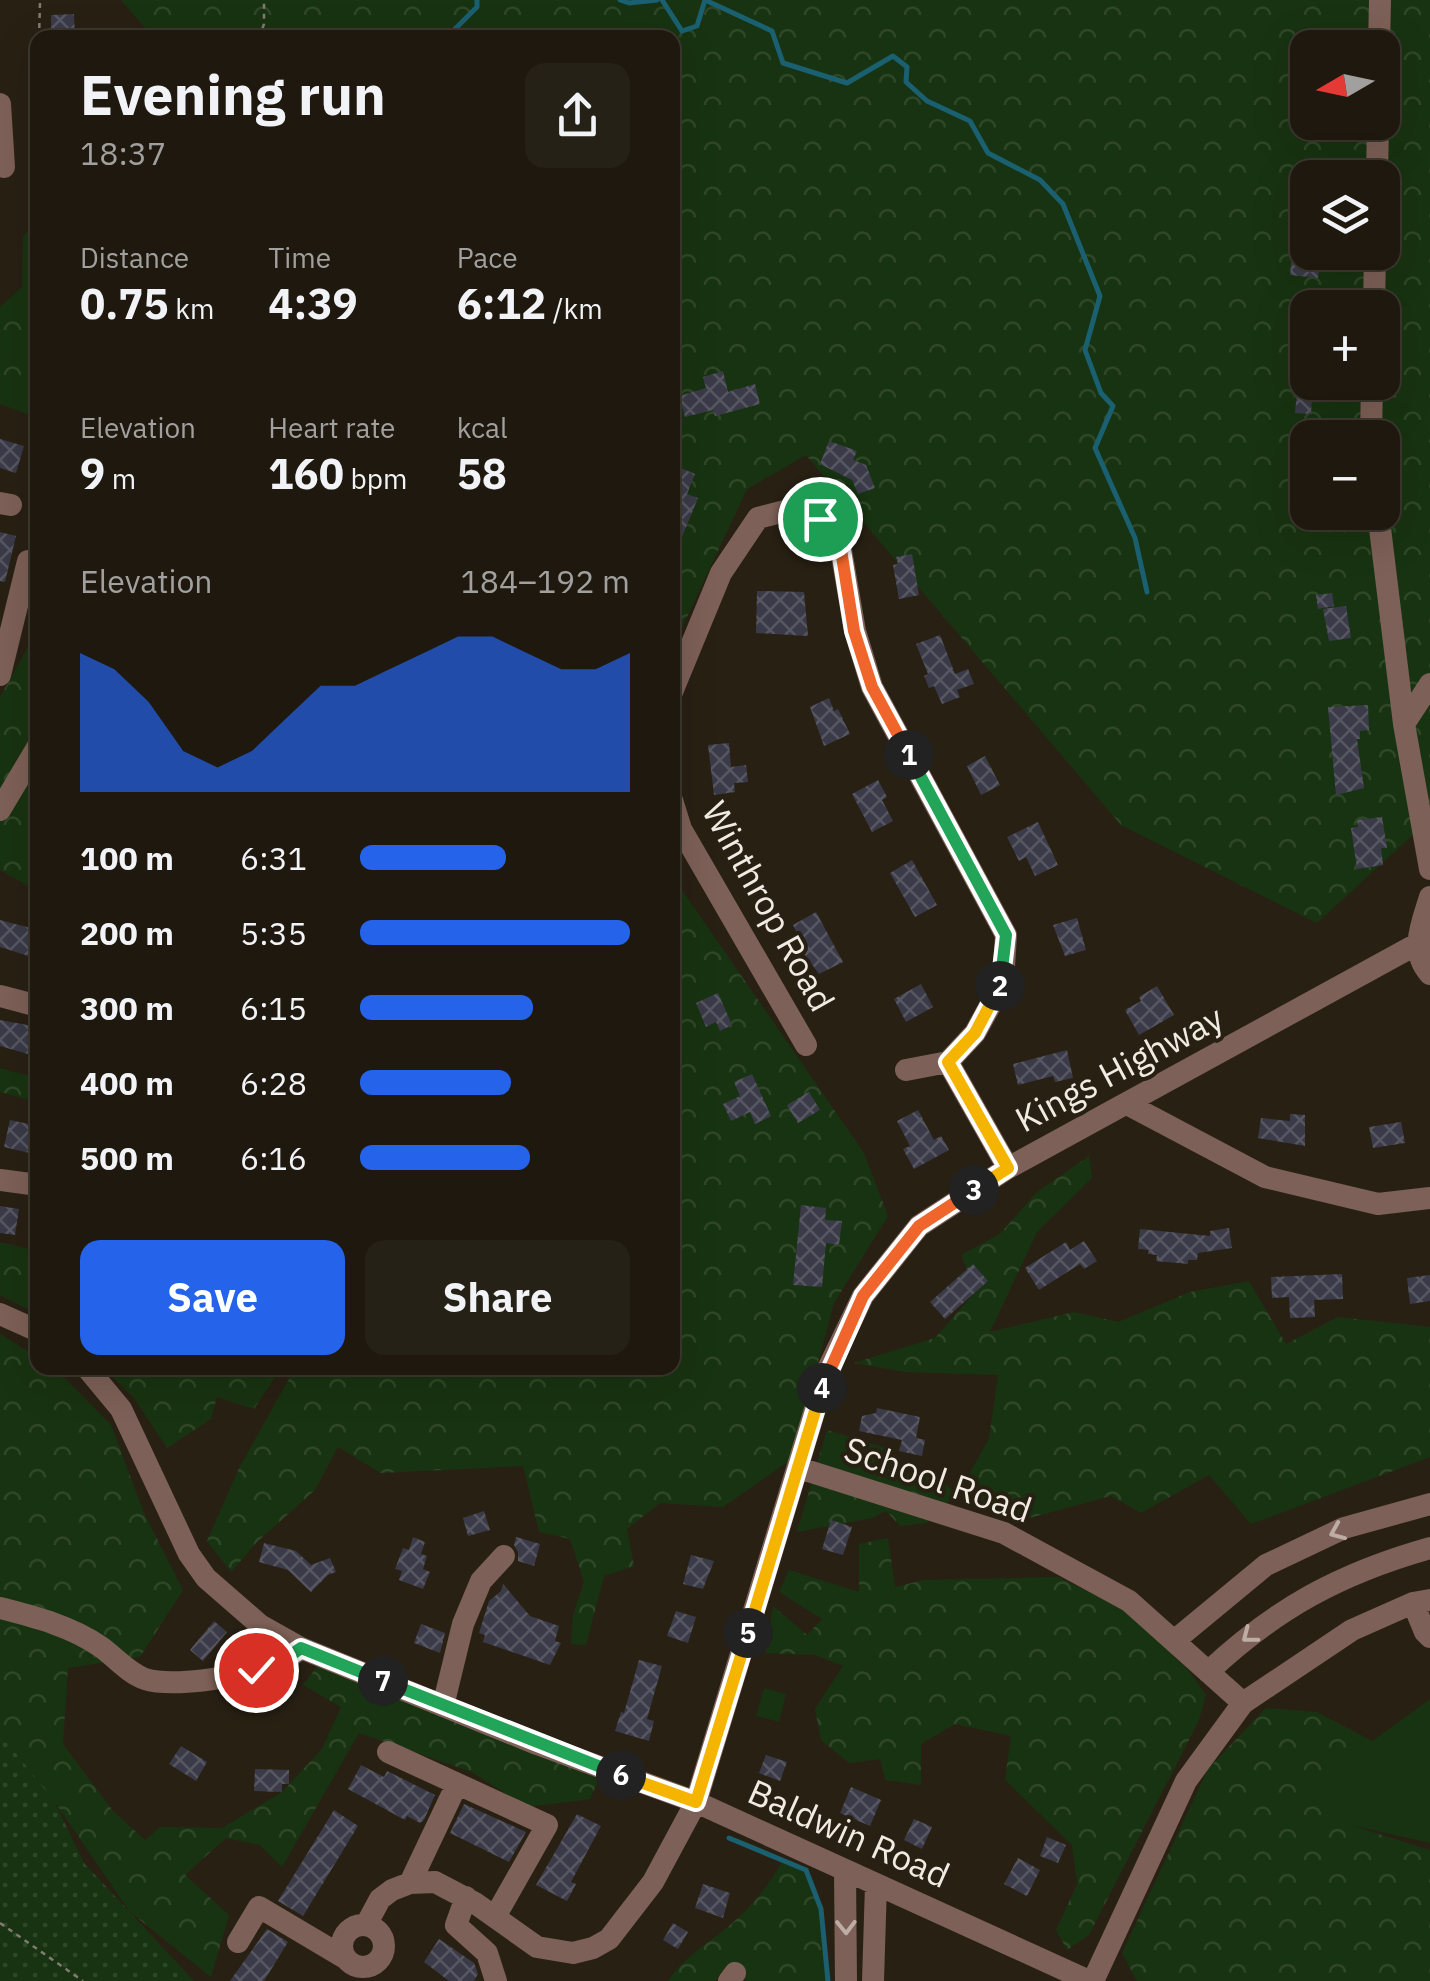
<!DOCTYPE html>
<html lang="en">
<head>
<meta charset="utf-8">
<style>
	body { margin:0; font-family:"IBM Plex Sans",sans-serif; background:#262117; color:#f1f3f6; height:100vh; display:flex; flex-direction:column; font-size:38px; white-space:nowrap }
	* { box-sizing:border-box; margin:0 }
	p { font-size:32px; color:#a1a09e }
	.icon { flex:none; width:55px; height:55px; fill:none; stroke:currentColor; stroke-width:2; stroke-linecap:round; stroke-linejoin:round }
	.map { position:relative; flex:1; overflow:hidden }
	.panel { position:absolute; left:30px; top:30px; width:650px; height:1345px; display:flex; flex-direction:column; background:#1e180e; border-radius:20px; box-shadow:0 10px 40px #0002,0 0 0 2px #3c372e }
	.panel>* { flex:none }
	.needle { width:65px; rotate:261deg }
	.buttons { position:absolute; left:1290px; top:30px; display:grid; gap:20px }
	.buttons a { display:grid; place-items:center; width:110px; height:110px; border-radius:20px; background:#1e180e; box-shadow:0 10px 40px #0002,0 0 0 2px #3c372e; font-size:50px }
	.pin { position:absolute; display:grid; place-items:center; width:85px; height:85px; color:#fff; margin:-42px; border:5px solid #fff; border-radius:50%; box-shadow:0 2px 10px #0007 }
	.km { position:absolute; width:50px; height:50px; margin:-25px; border-radius:50%; background:#222; color:#fff; font-size:28px; line-height:50px; text-align:center }
	.round { display:grid; place-items:center; flex:none; width:105px; height:105px; border-radius:20px; background:#262117 }
	.summary { display:flex; align-items:center; justify-content:space-between; height:170px; padding:0 50px }
	h1 { font-size:55px; font-weight:700; line-height:75px }
	.stats { display:grid; grid-template-columns:repeat(3,1fr); gap:15px; height:170px; padding:10px 50px }
	.stats div { display:grid; align-content:center }
	.stats b { font-size:42px; font-weight:700 }
	.stats small { font-size:28px; font-weight:400 }
	.stats p { font-size:28px }
	.chart { height:280px; padding:20px 50px }
	.chart p { display:flex; justify-content:space-between }
	.chart svg { width:100%; height:180px; margin-top:10px; fill:#2563eb; opacity:.7 }
	.action { display:flex; gap:20px; margin-top:auto; padding:20px 50px }
	.action a { flex:1; height:115px; border-radius:20px; background:#2563eb; color:#fff; font-size:40px; font-weight:700; line-height:115px; text-align:center }
	.action a+a { background:#262117; color:#f1f3f6 }
	ul { padding:0 50px; list-style:none; font-size:32px }
	li { display:grid; grid-template-columns:160px 120px 1fr; align-items:center; height:75px }
	li i { height:25px; border-radius:12px; background:#2563eb }
	.map>svg:first-child { display:block }
</style>
</head>
<body>
<div class="map">
<svg width="1430" height="1981" viewBox="0 0 1430 1981">
	<defs>
		<pattern id="grass-dots" width="8" height="8" patternUnits="userSpaceOnUse" patternTransform="scale(2.5)"><rect width="8" height="8" fill="#183311"/><path d="M2 2h.1M6 6h.1" fill="none" stroke="#2f4728" stroke-width="1.8" stroke-linecap="round"/></pattern>
		<pattern id="forest-crowns" width="20" height="18" patternUnits="userSpaceOnUse" patternTransform="scale(2.5)"><rect width="20" height="18" fill="#183311"/><path d="M2 6a3 3 0 1 1 6 0M12 15a3 3 0 1 1 6 0" fill="none" stroke="#2f4728"/></pattern>
		<pattern id="building-cross-hatch" width="8" height="8" patternUnits="userSpaceOnUse" patternTransform="scale(2.5)"><rect width="8" height="8" fill="#3a3a48"/><path d="M0 0l8 8M0 8l8-8" fill="none" stroke="#575762"/></pattern>
	</defs>
	<rect width="100%" height="100%" fill="#282013"/>
	<path fill="url(#grass-dots)" d="M0 1700 20 1730 84 1863 194 1981H0Z"/>
	<path fill="url(#forest-crowns)" fill-rule="evenodd" d="M121 0H1430V819L1317 923 1121 825 806 455 747 489 673 647 672 38 153 37ZM1308 48H1382V122H1308ZM1308 178H1382V252H1308ZM1308 308H1382V382H1308ZM1308 438H1382V512H1308Z
		M37 219V421L30 415 0 404V307L22 287 23 237Z
		M37 631V891L0 870V697Z
		M673 866 677 883 864 1153 888 1216 834 1303 792 1459 723 1507 660 1503 627 1529 634 1566 604 1576 586 1645 571 1644 573 1615 584 1582 570 1539 539 1532 523 1466 381 1473 338 1447 315 1490 256 1543 231 1572 207 1541 239 1468 295 1368H672Z
		M0 1068 37 1078V1102L0 1092Z
		M1089 1156 1092 1178 1037 1232 990 1332 1074 1312 1118 1322 1190 1292 1249 1281 1286 1344 1338 1317 1430 1327V1457L1251 1524 1209 1475 1141 1513 1111 1496 1018 1521 966 1504 968 1476 989 1439 998 1375 905 1372 854 1363 935 1338 976 1291 961 1255 1000 1234 1037 1192Z
		M0 1242 37 1251V1314L0 1295Z
		M0 1334 37 1357 38 1368H55L111 1425 144 1513 183 1590 140 1657 68 1668 63 1744 113 1811 145 1840 160 1827 222 1828 282 1792 322 1749 341 1707 303 1685 319 1664 599 1779 590 1799 527 1807 472 1772 359 1733 282 1867 260 1845 226 1838 185 1875 229 1915 211 1977 130 1912 54 1801 0 1733Z
		M104 1368H281L254 1409 217 1397 211 1419 167 1448 134 1398Z
		M827 1430 889 1449 902 1473 936 1475 956 1494 926 1523 900 1526 886 1511 872 1518 797 1532Z
		M888 1538 895 1587 924 1580 1058 1577 1126 1610 1189 1671 1206 1695 1199 1720 1089 1935 1067 1950 1056 1930 1077 1884 1072 1845 1005 1780 1011 1736 955 1724 921 1744V1785L885 1780 880 1759 849 1763 821 1740 815 1709 843 1666 815 1655 765 1653 773 1606 807 1635 822 1619 779 1592 789 1570 859 1592V1544Z
		M1266 1708 1317 1712 1372 1741 1311 1787 1350 1825 1430 1850V1981H1137L1122 1953 1208 1769Z
		M783 1860C789 1863 800 1866 805 1870 825 1887 826 1955 828 1981H747L724 1969 715 1981H668C689 1951 714 1941 739 1917 757 1900 771 1882 783 1860Z"/>
	<path fill="#183311" d="M764 1688 786 1694 779 1722 756 1716Z
		M1430 1699V1843L1350 1825 1310 1786Z"/>
	<g fill="none" stroke-linecap="round" stroke-linejoin="round">
		<path stroke="#1a6070" stroke-width="5" d="M620 0 629 3 657 0
			M662 0 682 31 697 26 705 0 772 31 783 63 847 83 893 56 907 67 906 82 927 101 970 121 988 153 1040 180 1063 204 1100 296 1085 350 1101 393 1113 406 1095 448 1135 538 1147 592
			M446 38 477 7V0
			M729 1838 806 1870 821 1909 828 1981"/>
	</g>
	<path fill="url(#building-cross-hatch)" d="M74 14 75 38H51V15Z
		M1295 225 1308 226V252H1322L1318 278 1290 275Z
		M723 371 728 392 755 384 760 404 715 416 713 410 685 417 679 396 706 388 703 377Z
		M1298 382H1319V396H1312L1311 414 1295 413Z
		M0 439 24 446 16 473 0 468Z
		M829 441 857 451 853 460 866 465 875 488 858 494 852 480 820 464Z
		M676 466 695 474 687 494 698 498 673 559 672 475Z
		M0 532 16 536 5 582 0 581Z
		M912 554 919 595 899 599 893 565 898 564 896 557Z
		M757 591 804 592 808 636 756 633Z
		M1332 593 1334 606 1318 609 1316 595Z
		M1346 606 1351 638 1329 641 1323 609Z
		M940 635 955 674 968 669 974 684 957 690 960 697 942 704 934 686 929 688 924 676 928 674 916 644Z
		M829 698 834 711 838 709 850 734 824 746 810 707Z
		M1368 705 1369 730 1360 731V739H1357L1364 788 1336 795 1328 707Z
		M729 743 731 767 746 765 748 782 734 783 735 792 714 795 708 745Z
		M985 756 1000 785 981 795 967 766Z
		M878 780 887 797 882 800 893 821 872 832 852 794Z
		M1382 817 1387 848H1381L1383 865 1357 869 1351 828 1358 827 1357 820Z
		M1038 822 1058 865 1035 876 1026 857 1019 861 1007 837Z
		M912 860 937 905 915 917 890 873Z
		M816 912 843 962 819 974 802 951 805 950 793 925Z
		M1077 918 1086 950 1065 956 1053 925Z
		M0 920 38 930V959L0 947Z
		M921 984 933 1007 906 1022 894 999Z
		M1157 986 1174 1015 1139 1035 1125 1010 1141 1001 1139 997Z
		M718 993 732 1025 720 1031 716 1022 706 1027 696 1003Z
		M0 1020 38 1027V1057L0 1046Z
		M1067 1050 1073 1078 1055 1082 1053 1076 1018 1085 1013 1064Z
		M752 1074 771 1116 755 1124 750 1112 731 1121 723 1104 740 1096 734 1082Z
		M809 1092 820 1110 798 1123 787 1105Z
		M918 1110 934 1140 941 1136 949 1150 914 1169 903 1149 910 1146 897 1121Z
		M1290 1114 1305 1115V1146L1258 1138 1261 1118 1290 1121Z
		M10 1120 38 1126V1155L4 1147Z
		M1401 1122 1405 1143 1373 1148 1369 1127Z
		M801 1205 826 1208 825 1220 842 1221 839 1245 826 1243 822 1287 793 1285Z
		M0 1206 19 1209 15 1235 0 1233Z
		M1229 1228 1232 1248 1198 1253 1197 1260H1188V1264L1156 1261 1157 1255 1148 1254 1149 1250 1138 1249 1140 1229 1210 1236V1231Z
		M1084 1241 1097 1261 1084 1269 1080 1264 1039 1290 1025 1268 1066 1242 1070 1250Z
		M973 1264 988 1281 945 1319 930 1302Z
		M1342 1274 1343 1299 1314 1300 1315 1317 1290 1318 1289 1297 1272 1298 1271 1277Z
		M1430 1275V1301L1410 1304 1407 1278Z
		M877 1408 920 1417 916 1438 925 1440 922 1456 899 1451 902 1440 859 1431 862 1416 876 1413Z
		M484 1511 490 1530 468 1536 463 1518Z
		M831 1520 852 1527 843 1555 822 1549Z
		M413 1537 425 1542 421 1554 427 1556 423 1569 430 1572 423 1589 399 1580 402 1571 395 1569 403 1548 409 1550Z
		M516 1537 540 1544 534 1566 518 1561V1552L514 1545Z
		M264 1543 296 1551 311 1565 330 1558 336 1572 328 1575 311 1592 288 1570 259 1562Z
		M691 1555 714 1561 703 1589 683 1584Z
		M503 1584 530 1616 559 1626 555 1641 561 1643 550 1665 483 1642 485 1635 479 1633 489 1601 501 1591Z
		M676 1611 696 1617 688 1643 667 1636Z
		M214 1621 227 1632 203 1661 190 1650Z
		M421 1624 445 1633 440 1653 414 1643Z
		M639 1660 662 1666 647 1719 654 1721 649 1741 615 1731 621 1712 624 1713Z
		M181 1746 207 1762 196 1781 169 1764Z
		M766 1755 787 1762 780 1781 759 1773Z
		M361 1765 384 1777 387 1771 435 1795 424 1820 420 1823 407 1816 405 1820 348 1789Z
		M255 1769 289 1770V1784H282V1792L254 1791Z
		M851 1787 881 1800 870 1826 840 1813Z
		M464 1804 526 1832 509 1862 450 1833Z
		M334 1810 358 1826 303 1916 278 1901Z
		M577 1814 601 1826 571 1882 576 1884 567 1901 536 1885Z
		M914 1819 932 1827 922 1849 904 1840Z
		M1047 1837 1066 1845 1058 1863 1040 1856Z
		M1018 1858 1040 1870 1027 1896 1004 1884Z
		M703 1884 730 1893 723 1918 695 1908Z
		M673 1923 688 1932 678 1949 663 1940Z
		M267 1929 288 1942 264 1981H230Z
		M439 1939 474 1963 478 1974 474 1981H449L424 1962Z"/>
	<g fill="none" stroke-linecap="round" stroke-linejoin="round">
		<path stroke="#827b70" stroke-width="2.5" stroke-dasharray="5 5" stroke-linecap="butt" d="M39 38 40 2
			M259 38 264 24V0
			M0 1923 83 1981"/>
		<path stroke="#7d6057" stroke-width="22" d="M1379 48 1380 0
			M0 104 4 167
			M1377 178 1378 122
			M1374 308 1375 252
			M1371 438 1372 382
			M0 503 11 505
			M1378 512 1404 724 1430 869
			M0 675 28 561
			M672 692 721 573 758 518 789 510 820 519 841 550 855 631 872 687 1006 935 1003 982 975 1033 948 1062 1008 1168
			M1404 724 1430 684
			M672 800 681 829 806 1045
			M0 810 38 746
			M1430 897C1422 923 1409 951 1430 974
			M0 996 38 1006
			M906 1070 948 1062
			M1129 1105 1265 1177 1378 1204 1430 1198
			M0 1180 38 1185
			M0 1314 38 1331
			M87 1368 121 1409 189 1554 206 1578 260 1625 301 1648 537 1744 696 1802 1089 1981
			M799 1468 1004 1533 1129 1601 1243 1703
			M1413 1603 1425 1632 1430 1637
			M0 1608C35 1617 71 1626 101 1647 115 1657 128 1673 145 1679 179 1690 276 1672 301 1648
			M1174 1641 1266 1565 1344 1528 1430 1504
			M1208 1672C1276 1608 1341 1573 1430 1548
			M443 1706 463 1624 481 1581 504 1556
			M388 1752 547 1825 495 1917
			M845 1872 846 1981
			M410 1883 457 1784
			M466 1897 456 1925 487 1953 496 1981
			M342 1946a21 21 0 1 1 42 0a21 21 0 1 1-42 0Z
			M366 1925 380 1899 392 1890 410 1883 435 1882 475 1903 537 1947 573 1953 593 1948 609 1939 653 1882 696 1802 826 1373 863 1296 919 1226 1008 1168 1430 937
			M238 1942 259 1907 345 1958
			M729 1981 735 1973
			M873 1981 876 1884
			M1093 1981 1186 1781 1243 1703 1352 1630 1413 1603 1430 1600"/>
	</g>
	<defs><path id="oneway-chevron" d="M-2-3.5L2.5 0L-2 3.5" fill="none" stroke-width="1.6" stroke-linecap="round" stroke-linejoin="round" transform="scale(2.5)"/></defs>
	<g stroke="#bdada4">
		<use href="#oneway-chevron" transform="translate(1337 1532) rotate(157)"/>
		<use href="#oneway-chevron" transform="translate(1249 1636) rotate(142)"/>
		<use href="#oneway-chevron" transform="translate(846 1927) rotate(89)"/>
	</g>
	<g fill="none" stroke-linecap="round" stroke-linejoin="round">
		<defs>
			<path id="split-1" d="M820 519 841 550 854 631 872 687 909 755"/>
			<path id="split-2" d="M909 755 1006 935 1000 986"/>
			<path id="split-3" d="M974 1190 1008 1168 948 1062 975 1033 1000 986"/>
			<path id="split-4" d="M822 1388 863 1296 919 1226 974 1190"/>
			<path id="split-5" d="M748 1633 822 1388"/>
			<path id="split-6" d="M621 1775 696 1802 748 1633"/>
			<path id="split-7" d="M383 1681 621 1775"/>
			<path id="split-8" d="M256 1670 278 1664 301 1648 383 1681"/>
		</defs>
		<use href="#split-1" stroke="#fff" stroke-width="20"/>
		<use href="#split-2" stroke="#fff" stroke-width="20"/>
		<use href="#split-3" stroke="#fff" stroke-width="20"/>
		<use href="#split-4" stroke="#fff" stroke-width="20"/>
		<use href="#split-5" stroke="#fff" stroke-width="20"/>
		<use href="#split-6" stroke="#fff" stroke-width="20"/>
		<use href="#split-7" stroke="#fff" stroke-width="20"/>
		<use href="#split-8" stroke="#fff" stroke-width="20"/>
		<use href="#split-1" stroke="#f0652b" stroke-width="12"/>
		<use href="#split-2" stroke="#22a559" stroke-width="12"/>
		<use href="#split-3" stroke="#f5b400" stroke-width="12"/>
		<use href="#split-4" stroke="#f0652b" stroke-width="12"/>
		<use href="#split-5" stroke="#f5b400" stroke-width="12"/>
		<use href="#split-6" stroke="#f5b400" stroke-width="12"/>
		<use href="#split-7" stroke="#22a559" stroke-width="12"/>
		<use href="#split-8" stroke="#22a559" stroke-width="12"/>
	</g>
	<g text-anchor="middle" dominant-baseline="central" stroke-width="8" stroke-linejoin="round" paint-order="stroke">
		<g font-size="35" fill="#f1ece3" stroke="#282013">
			<text transform="translate(769 906) rotate(61)">Winthrop Road</text>
			<text transform="translate(1119 1068) rotate(-28)">Kings Highway</text>
			<text transform="translate(938 1479) rotate(19)">School Road</text>
			<text transform="translate(849 1833) rotate(24)">Baldwin Road</text>
		</g>
	</g>
</svg>
<div class="buttons">
<a><svg class="needle" viewBox="-14 -14 28 28"><path d="M0-13l5 13h-10z" fill="#e53935"/><path d="M0 13l5-13h-10z" fill="#a1a09e"/></svg></a>
<a><svg class="icon" aria-label="layers" viewBox="0 0 24 24"><path d="M12 4l9 5-9 5-9-5zM3 14l9 5 9-5"/></svg></a>
<a>+</a>
<a>−</a>
</div>
<div class="pin" style="left:820px;top:519px;background:#1e9e55"><svg class="icon" aria-label="arrive" viewBox="0 0 24 24"><path d="M6 21V4h12l-3 4 3 4H6"/></svg></div>
<div class="pin" style="left:256px;top:1670px;background:#d93025"><svg class="icon" aria-label="check" viewBox="0 0 24 24"><path d="M5 12l5 5 9-10"/></svg></div>
<b class="km" style="left:909px;top:755px">1</b>
<b class="km" style="left:1000px;top:986px">2</b>
<b class="km" style="left:974px;top:1190px">3</b>
<b class="km" style="left:822px;top:1388px">4</b>
<b class="km" style="left:748px;top:1633px">5</b>
<b class="km" style="left:621px;top:1775px">6</b>
<b class="km" style="left:383px;top:1681px">7</b>
<section class="panel">
<div class="summary"><div><h1>Evening run</h1><p>18:37</p></div><a class="round"><svg class="icon" aria-label="share" viewBox="0 0 24 24"><path d="M12 15V3M7 8l5-5 5 5M5 13v7h14v-7"/></svg></a></div>
<div class="stats">
<div><p>Distance</p><b>0.75<small> km</small></b></div>
<div><p>Time</p><b>4:39</b></div>
<div><p>Pace</p><b>6:12<small> /km</small></b></div>
</div>
<div class="stats">
<div><p>Elevation</p><b>9<small> m</small></b></div>
<div><p>Heart rate</p><b>160<small> bpm</small></b></div>
<div><p>kcal</p><b>58</b></div>
</div>
<div class="chart"><p><span>Elevation</span>184–192 m</p>
<svg viewBox="0 0 160 44" preserveAspectRatio="none"><path d="M0 44V10L10 14L20 22L30 34L40 38L50 34L60 26L70 18L80 18L90 14L100 10L110 6L120 6L130 10L140 14L150 14L160 10V44z"/></svg>
</div>
<ul>
<li><b>100 m</b>6:31<i style="width:54%"></i></li>
<li><b>200 m</b>5:35<i style="width:100%"></i></li>
<li><b>300 m</b>6:15<i style="width:64%"></i></li>
<li><b>400 m</b>6:28<i style="width:56%"></i></li>
<li><b>500 m</b>6:16<i style="width:63%"></i></li>
</ul>
<div class="action"><a>Save</a><a>Share</a></div>
</section>
</div>
</body>
</html>
